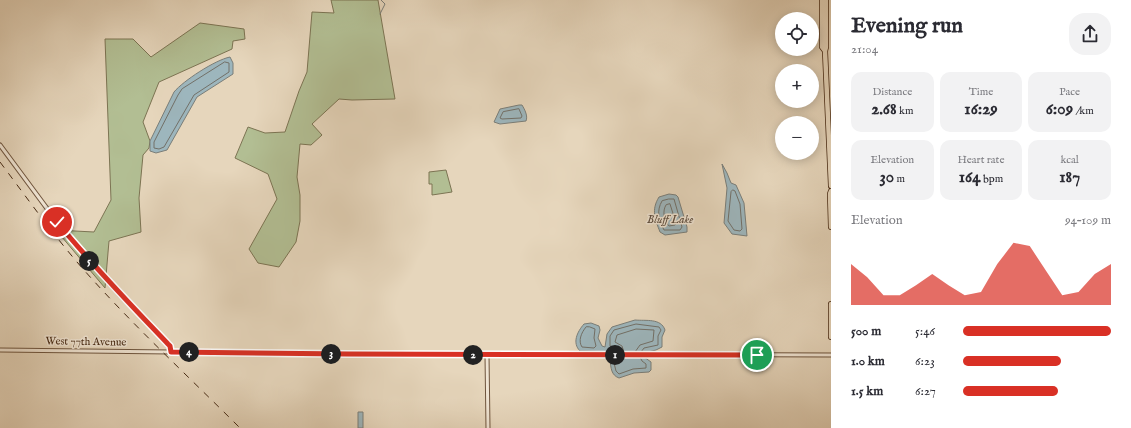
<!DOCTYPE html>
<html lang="en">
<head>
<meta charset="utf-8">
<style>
	body { margin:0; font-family:"IM FELL English",serif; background:#f2f2f3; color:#2b2b33; height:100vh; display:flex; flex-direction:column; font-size:15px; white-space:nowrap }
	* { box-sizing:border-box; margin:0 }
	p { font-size:13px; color:#7c7c81 }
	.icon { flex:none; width:22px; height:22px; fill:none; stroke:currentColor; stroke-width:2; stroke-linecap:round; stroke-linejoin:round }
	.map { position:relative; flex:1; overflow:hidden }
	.details { display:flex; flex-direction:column; background:#fff; width:300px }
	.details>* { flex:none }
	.buttons { position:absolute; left:775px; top:12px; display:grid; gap:8px }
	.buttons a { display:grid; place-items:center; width:44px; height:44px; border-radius:50%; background:#fff; box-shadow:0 2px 10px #0003; font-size:20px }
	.pin { position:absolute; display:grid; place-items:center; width:34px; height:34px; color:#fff; margin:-17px; border:2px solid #fff; border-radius:50%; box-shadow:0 1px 4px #0007 }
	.km { position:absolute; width:20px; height:20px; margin:-10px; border-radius:50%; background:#222; color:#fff; font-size:11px; line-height:20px; text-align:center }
	.round { display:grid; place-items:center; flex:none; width:42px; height:42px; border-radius:16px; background:#f2f2f3 }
	.head { display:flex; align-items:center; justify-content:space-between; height:68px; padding:0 20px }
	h1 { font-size:22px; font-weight:800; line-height:30px }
	.metrics { display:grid; grid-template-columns:repeat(3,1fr); gap:6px; height:68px; padding:4px 20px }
	.metrics div { display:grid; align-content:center; border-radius:10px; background:#f2f2f3; text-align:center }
	.metrics b { font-size:17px; font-weight:800 }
	.metrics small { font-size:11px; font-weight:400 }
	.metrics p { font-size:11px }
	.chart { height:112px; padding:8px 20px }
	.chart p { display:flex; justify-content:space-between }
	.chart svg { width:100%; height:72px; margin-top:4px; fill:#d93025; opacity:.7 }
	ul { padding:0 20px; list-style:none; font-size:13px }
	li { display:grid; grid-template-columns:64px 48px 1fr; align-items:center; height:30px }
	li i { height:10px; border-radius:5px; background:#d93025 }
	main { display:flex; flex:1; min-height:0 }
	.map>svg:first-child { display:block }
</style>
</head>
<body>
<main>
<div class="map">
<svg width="831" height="428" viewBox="0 0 831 428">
	<rect width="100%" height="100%" fill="#e6d6bc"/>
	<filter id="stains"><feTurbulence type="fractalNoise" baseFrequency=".005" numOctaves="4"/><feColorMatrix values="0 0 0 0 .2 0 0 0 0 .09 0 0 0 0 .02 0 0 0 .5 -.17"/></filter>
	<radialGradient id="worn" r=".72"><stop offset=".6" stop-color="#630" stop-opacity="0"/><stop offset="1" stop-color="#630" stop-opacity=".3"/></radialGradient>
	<path fill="#b2be93" stroke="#7c7453" d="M331 0H378L395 99 352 100 339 99 312 124 322 135 311 145 300 144 297 177 300 195V221L296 242 279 267 258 263 249 249 277 199 268 174 235 158 248 127 265 133 285 132 299 91 307 72 312 12 334 13Z
		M200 23 244 29 245 39 233 41 232 49 159 82 143 122 150 141 149 148 143 155 139 198 141 232 109 241 105 288 56 230 94 232 111 200 105 39H133L151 57Z
		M446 170 452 192 432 195V184H429V172Z"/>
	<path fill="#9db6bd" stroke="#7a7e79" d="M230 57 233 63V74L197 97 167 150 156 153 150 151V141L174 92C183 81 215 60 230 57Z
		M519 105H522C525 110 528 116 526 121L500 124 494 122 500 109Z
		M722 164 727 173 731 183 736 185 744 203 747 236 732 234 724 223 727 188Z
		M669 194 676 195 678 197 687 227V232L665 235 660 232C655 219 651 210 659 197Z
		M635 320C646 321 661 318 665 330L662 337V347L656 350 644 353V357L651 362V370L649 372 634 373 619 378C611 375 611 368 610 360V358L615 357V352L580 351C572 343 577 332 584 324L591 323 599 326 600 330 598 338 602 346 605 347 607 334 612 327Z
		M358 412H363V428H358Z"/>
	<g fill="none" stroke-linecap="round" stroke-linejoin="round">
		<path stroke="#727068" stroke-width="1" d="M225 62 229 63V72L194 95 164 147 159 149 154 148V142L178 95 182 89Z
			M519 109 522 116 521 118 502 119 500 118 503 112Z
			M733 190 735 191 740 204 742 229 740 231 734 230 728 221 731 192Z
			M669 199H674L682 227 680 230H664C659 220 656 211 662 201Z
			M670 204 676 223 675 225 669 226C664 221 662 211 666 205Z
			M590 327 595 329 594 338 596 346 594 348 582 347C578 341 581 333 586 327Z
			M619 352 617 349 610 346V336L614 330 636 324 659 327 661 330 658 336V345L644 348 641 352
			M624 352 622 346 615 342 617 335 636 329 654 330 653 341 640 345 635 352
			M619 357 614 363 616 371 619 374 633 369 646 368V364L642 361 640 357"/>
		<path stroke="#7a7e79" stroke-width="1" d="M380 14 385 4 381 0"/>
		<defs>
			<path id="tertiary" d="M0 145 57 222 86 258 120 295 168 344 170 346 171 352
				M0 350 349 354 831 355
				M487 355 488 428"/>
			<path id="trunk" d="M822 0V47L825 51
				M826 0V47L825 51 831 186
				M831 191 830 194 831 227
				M831 304V337"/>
		</defs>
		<use href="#tertiary" stroke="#6e543d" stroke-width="5"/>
		<use href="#trunk" stroke="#462913" stroke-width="6"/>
		<use href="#tertiary" stroke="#efe4d3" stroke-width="3"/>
		<use href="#trunk" stroke="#e6d6bc" stroke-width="4.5"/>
		<path stroke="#462913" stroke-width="1" stroke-dasharray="7 7" stroke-linecap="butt" d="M0 162C30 202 59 243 92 279 139 331 191 379 240 428"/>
	</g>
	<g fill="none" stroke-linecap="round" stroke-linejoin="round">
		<defs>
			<path id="route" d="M57 222C92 265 130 304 168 344L170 346 171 352 348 354 757 355"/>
		</defs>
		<use href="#route" stroke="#fff" stroke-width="8"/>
		<use href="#route" stroke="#d93025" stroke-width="5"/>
	</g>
	<g text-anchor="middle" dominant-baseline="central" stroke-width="3" stroke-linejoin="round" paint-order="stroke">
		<g font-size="11" fill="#462913" stroke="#efe4d3">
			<text transform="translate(86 342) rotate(1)">West 77th Avenue</text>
		</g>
		<g font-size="12" font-style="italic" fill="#5c4c3e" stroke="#efe4d3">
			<text x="670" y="219">Bluff Lake</text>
		</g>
	</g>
	<rect width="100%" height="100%" filter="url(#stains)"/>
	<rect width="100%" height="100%" fill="url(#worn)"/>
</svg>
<div class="buttons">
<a><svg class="icon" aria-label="locate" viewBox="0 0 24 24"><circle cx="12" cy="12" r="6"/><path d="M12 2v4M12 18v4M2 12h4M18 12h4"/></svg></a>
<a>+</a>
<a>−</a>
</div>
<div class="pin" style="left:757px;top:355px;background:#1e9e55"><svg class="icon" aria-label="arrive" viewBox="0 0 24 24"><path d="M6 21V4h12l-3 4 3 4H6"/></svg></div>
<div class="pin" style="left:57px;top:222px;background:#d93025"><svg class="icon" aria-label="check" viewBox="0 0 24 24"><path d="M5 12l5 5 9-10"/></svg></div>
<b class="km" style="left:615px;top:355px">1</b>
<b class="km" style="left:473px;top:355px">2</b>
<b class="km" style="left:331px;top:354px">3</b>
<b class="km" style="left:189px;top:352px">4</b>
<b class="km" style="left:89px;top:261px">5</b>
</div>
<section class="details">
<div class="head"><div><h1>Evening run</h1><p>21:04</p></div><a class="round"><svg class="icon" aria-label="share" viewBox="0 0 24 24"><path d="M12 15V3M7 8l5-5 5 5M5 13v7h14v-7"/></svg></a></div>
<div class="metrics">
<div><p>Distance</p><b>2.68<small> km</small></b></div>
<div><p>Time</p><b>16:29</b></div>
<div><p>Pace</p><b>6:09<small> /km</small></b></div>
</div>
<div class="metrics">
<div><p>Elevation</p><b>30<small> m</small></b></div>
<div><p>Heart rate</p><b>164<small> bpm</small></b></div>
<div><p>kcal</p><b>187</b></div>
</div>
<div class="chart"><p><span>Elevation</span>94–109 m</p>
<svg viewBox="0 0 160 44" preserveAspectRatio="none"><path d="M0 44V19L10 27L20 38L30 38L40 32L50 25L60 32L70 38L80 36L90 19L100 6L110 8L120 23L130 38L140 36L150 25L160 19V44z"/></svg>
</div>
<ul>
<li><b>500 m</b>5:46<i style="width:100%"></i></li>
<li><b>1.0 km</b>6:23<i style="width:66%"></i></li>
<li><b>1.5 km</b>6:27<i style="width:64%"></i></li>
</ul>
</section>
</main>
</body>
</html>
